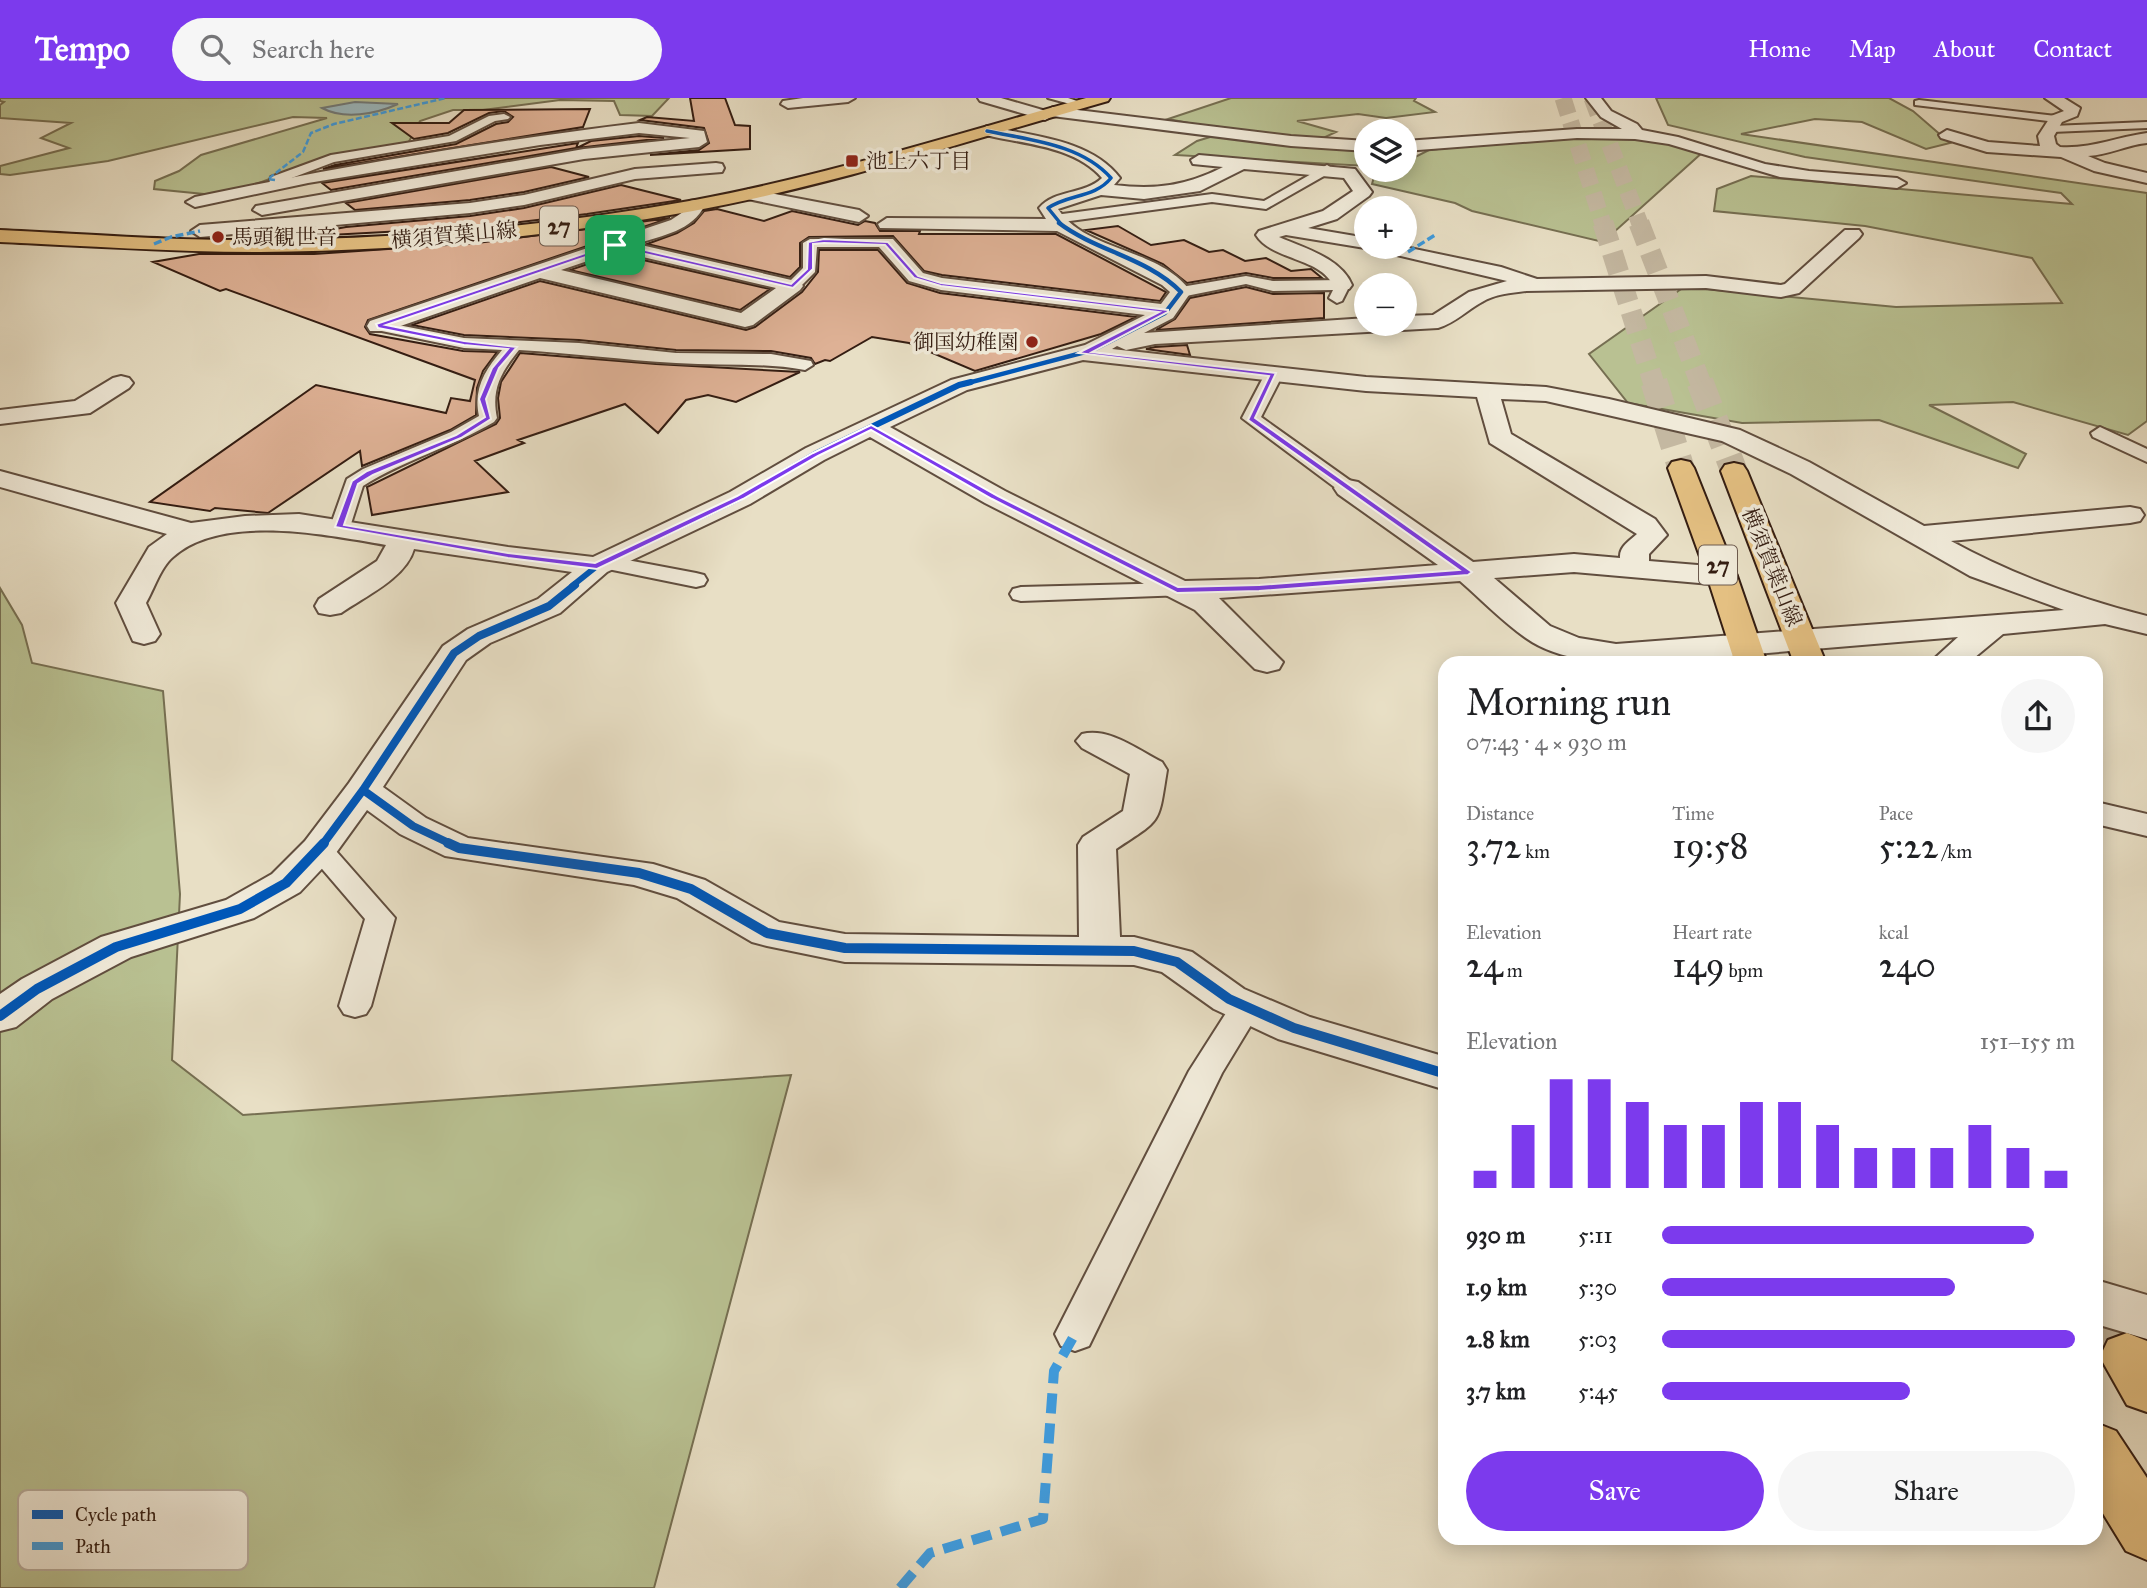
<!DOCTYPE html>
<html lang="en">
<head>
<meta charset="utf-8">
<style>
	body { margin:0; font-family:"IM FELL Great Primer","Noto Serif JP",serif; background:#f6f6f6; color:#202124; height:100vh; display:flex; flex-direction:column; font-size:26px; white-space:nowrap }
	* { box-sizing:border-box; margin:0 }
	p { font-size:23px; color:#757577 }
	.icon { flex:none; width:38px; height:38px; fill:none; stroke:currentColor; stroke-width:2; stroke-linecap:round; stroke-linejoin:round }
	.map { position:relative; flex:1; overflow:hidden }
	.drawer { position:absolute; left:1438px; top:558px; width:665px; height:889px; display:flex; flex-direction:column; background:#fff; border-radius:21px; box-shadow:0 4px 18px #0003 }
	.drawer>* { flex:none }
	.buttons { position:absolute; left:1354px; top:21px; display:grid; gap:14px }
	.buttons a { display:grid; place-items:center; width:63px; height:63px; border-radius:50%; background:#fff; box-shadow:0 4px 18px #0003; font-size:35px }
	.pin { position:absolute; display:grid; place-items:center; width:60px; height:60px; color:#fff; margin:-30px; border-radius:14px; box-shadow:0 4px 10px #0006 }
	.round { display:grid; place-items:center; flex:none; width:74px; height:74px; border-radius:37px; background:#f6f6f6 }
	.summary { display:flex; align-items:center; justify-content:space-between; height:119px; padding:0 28px }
	h1 { font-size:38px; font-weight:600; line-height:52px }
	.figures { display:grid; grid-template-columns:repeat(3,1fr); gap:10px; height:119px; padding:7px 28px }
	.figures div { display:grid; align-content:center }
	.figures b { font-size:35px; font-weight:600 }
	.figures small { font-size:19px; font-weight:400 }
	.figures p { font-size:19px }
	.chart { height:196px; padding:14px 28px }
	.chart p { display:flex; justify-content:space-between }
	.chart svg { width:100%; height:126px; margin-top:7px; stroke:#7c3aed; stroke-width:6 }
	.primary-button { display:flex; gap:14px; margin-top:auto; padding:14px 28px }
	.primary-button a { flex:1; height:80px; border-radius:42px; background:#7c3aed; color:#fff; font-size:28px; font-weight:600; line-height:80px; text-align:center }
	.primary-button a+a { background:#f6f6f6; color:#202124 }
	ul { padding:0 28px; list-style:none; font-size:23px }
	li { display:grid; grid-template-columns:112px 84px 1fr; align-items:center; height:52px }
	li i { height:18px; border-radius:9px; background:#7c3aed }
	header { display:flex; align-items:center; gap:42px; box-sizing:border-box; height:98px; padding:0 35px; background:#7c3aed; color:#fff }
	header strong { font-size:33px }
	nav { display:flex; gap:38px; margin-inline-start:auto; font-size:24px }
	.search { width:490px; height:63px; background:#f6f6f6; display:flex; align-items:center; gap:18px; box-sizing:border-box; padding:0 24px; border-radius:38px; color:#757577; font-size:26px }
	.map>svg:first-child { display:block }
</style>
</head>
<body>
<header>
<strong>Tempo</strong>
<div class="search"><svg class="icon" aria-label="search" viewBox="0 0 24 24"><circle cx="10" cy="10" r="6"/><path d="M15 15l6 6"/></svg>Search here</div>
<nav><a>Home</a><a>Map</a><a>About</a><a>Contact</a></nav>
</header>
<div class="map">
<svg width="2147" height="1490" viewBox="0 0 2147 1490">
	<rect width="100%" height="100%" fill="#e8dfc5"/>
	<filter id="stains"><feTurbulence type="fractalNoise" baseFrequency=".00286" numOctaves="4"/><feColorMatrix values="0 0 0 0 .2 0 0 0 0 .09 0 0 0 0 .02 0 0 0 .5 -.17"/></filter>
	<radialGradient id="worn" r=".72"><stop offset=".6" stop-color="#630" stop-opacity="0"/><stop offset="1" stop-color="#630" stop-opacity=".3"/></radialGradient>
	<path fill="#b9c192" stroke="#766f52" stroke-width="2" d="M0 0H669L652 18 620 17 614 3 560 2 483 12H453L420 23 406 49 320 62 251 88 214 97 154 91 155 83 179 73 201 57 327 20 293 19 108 63 10 77 0 76V68L69 50 41 40 71 25 0 20V7L4 4 0 3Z
		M1231 0H1416L1414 3 1435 14 1386 20 1358 16 1297 23 1336 34 1323 40 1367 48V68L1175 57 1197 43 1230 33 1168 21Z
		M1656 0H1889L1913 13 1950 45 1926 51 1862 24 1815 21 1741 36 2147 95V323L2128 337 2013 304 1929 307 2026 356 2018 370 1879 322 1742 325 1628 305 1589 256 1684 189 1896 209 2062 205 2032 160 1865 128 1714 113 1717 91 1751 78 2072 106 2061 95 1805 59 1668 27Z
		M1585 36 1628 37 1704 53 1603 144 1472 113 1455 105 1372 86 1374 79 1390 72H1405V64L1429 52Z
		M0 490 22 527 32 565 163 593 180 796 172 962 243 1017 791 977 654 1490H0Z"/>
	<path fill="#9cbac0" stroke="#727b7a" stroke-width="2" d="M355 4 398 6C376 16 344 22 322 10Z"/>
	<path fill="#deb195" stroke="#341d12" stroke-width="2" d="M690 0H725L735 27 750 28V51L650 57 699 52 709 45 704 30 640 22 647 19 694 23Z
		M590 11 583 29 323 71 335 67 456 46 496 26 508 24 513 19 504 13 489 15 448 35 414 41 392 25H449L464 12Z
		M639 38 664 40 577 50 591 43Z
		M578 45 576 50 331 92 322 85Z
		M551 69 589 79 524 94 470 102 355 112 346 105Z
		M621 87 681 102 587 116 478 129 292 139 346 129 470 118 524 110Z
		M717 111 764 123 792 113 858 127 865 123 875 125 880 133H920L919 136H1056L1166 194 1160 203 942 177 924 173 893 138 809 139 800 145V169L790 179 647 146 677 135 694 125 704 113Z
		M670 120 368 222 365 229 370 236 463 253 497 254 483 273 477 290 476 317 450 332 362 368 360 353 268 415 215 410 210 413 150 404 316 287 446 315 451 300 470 303 475 282 226 191 220 193 153 164 199 156H314L477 145Z
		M1118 128 1151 147 1184 142 1209 154 1223 152 1245 163 1266 160 1291 173 1311 171 1322 180H1273L1246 175 1187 185 1163 166 1086 132Z
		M819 152H878L907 185 940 195 1136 219 1101 236 975 273 909 245 872 239 830 263 825 262 815 266 811 260 771 253 676 252 579 242 464 237 412 227 540 183 746 232 755 229 802 194 818 174Z
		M617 156 770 191 740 212 570 172Z
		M1246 189 1273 196 1324 195V220L1156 232 1175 221 1190 200Z
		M1187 247 1190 257 1146 251 1155 249Z
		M520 255 656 266 800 274 736 304 708 297 686 302 658 335 625 306 518 342 524 345 475 363 508 394 372 417 367 389 496 326 500 320 498 300 501 284Z"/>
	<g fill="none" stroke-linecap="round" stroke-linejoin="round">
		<path stroke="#c4b8a1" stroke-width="17" stroke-dasharray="17 8" stroke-linecap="butt" d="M1563 0 1603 126
			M1592 0 1640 126"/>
		<path stroke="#c4b8a1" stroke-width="21" stroke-dasharray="21 10" stroke-linecap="butt" d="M1603 125 1654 286
			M1639 125 1701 286"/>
		<path stroke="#c4b8a1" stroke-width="27" stroke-dasharray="27 13" stroke-linecap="butt" d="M1654 284 1681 370
			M1700 284 1734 373"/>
		<path stroke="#c4b8a1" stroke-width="55" stroke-dasharray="55 28" stroke-linecap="butt" d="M2096 1202 2127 1259"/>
		<defs>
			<path id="lane" d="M1048 0H1068L1086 6 1081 9Z
				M1919 2 2056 18 2062 21 2056 24 1915 7V3Z
				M504 16 510 19 508 21 495 23 456 43 334 64 281 84 279 89H271L269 86 271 79 331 57 449 38 489 18Z
				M2147 24V30L2052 34 2046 31 2052 28Z
				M1327 67 1333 71 1331 74 1266 111 1212 104 1055 125 1048 121 1055 117 1212 96 1264 103Z
				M810 141H886L893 145 886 149H817L815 174 798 191H788L785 188 803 170V145Z
				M1246 178 1273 183 1342 182 1350 187 1342 203 1337 205 1329 200 1333 192 1273 193 1246 186 1181 199 1173 194 1181 189Z
				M378 223 464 240 579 245 676 255 771 256 811 263 813 267 805 272C762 264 719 268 676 265 623 262 571 255 519 252 501 274 491 291 497 320L494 324C452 349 404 362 363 388L350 429 347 433H333L330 429 347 381 363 371 451 334 479 318C473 291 485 272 502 252L464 250 372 231 370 228 372 225Z
				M1274 271 1283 276 1261 319 1355 386 1358 390 1355 394H1341L1242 320 1265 276Z
				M2100 329 2147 351V364L2093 339 2091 335Z
				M606 458 696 475 704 477 707 482 704 487 696 489 598 469 595 464 598 459Z
				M1177 485 1185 487 1188 492 1185 497 1021 503 1013 501 1010 496 1013 491 1021 489Z
				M319 742 329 745 395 820 371 908 366 916 355 919 344 916 339 908 365 821 305 751 309 745Z
				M1246 898 1257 901 1262 909 1222 975 1089 1248 1075 1253 1061 1248 1055 1236 1189 973 1235 901Z"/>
			<path id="street" d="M803 0H855L848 4 788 10 781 6 783 3Z
				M978 0H1001L1046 13 1053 9 1291 38 1367 43V53L1291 48 1052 18 1045 22 980 3Z
				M1586 0H1601L1611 13 1637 26 1642 32 1678 39 1765 66 1809 73 1897 80 1906 85 1897 90 1780 79 1669 46 1635 41 1577 40 1405 53V43L1577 31H1622L1601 19Z
				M2045 0H2064L2080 10 2077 18 2062 24 2054 38 2056 46 2060 49C2091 51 2117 39 2147 35V45C2126 47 2109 57 2088 58L2105 65 2147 75V85L2094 73 2061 59 1987 54 1941 40 1939 37 1947 32 1988 44 2040 48 2038 38 2051 18 2064 13Z
				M639 25 704 33 707 44 699 49 584 61 262 117 253 112 256 108 584 51 690 40 639 35 540 47 308 85 195 109 186 104 195 99C342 68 490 43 639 25Z
				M987 28C1031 38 1091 41 1120 80L1114 87C1155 92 1186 88 1223 69L1193 66 1191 62 1199 57 1355 71 1372 94 1369 98 1337 121 1308 130 1367 140V149H1405L1501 169 1537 181 1706 178 1781 187 1785 186 1845 132H1859L1862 136 1859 140 1799 195 1781 199 1706 190 1526 193C1511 195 1495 196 1482 204 1467 212 1455 225 1438 230L1155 246 1126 252 1117 248 1112 251 1366 279 1546 289 1609 301 1740 332 1809 364 1924 428 2130 409 2140 411 2144 417 2140 423 2130 425 1951 443C2011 476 2080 501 2147 518V536L2105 526 2003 536 1968 565H1936L1935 560 1958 539 1647 565C1608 565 1560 564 1526 540 1503 524 1482 502 1460 483L1219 500 1283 564 1279 571 1267 574 1255 571 1195 512 985 405 870 339 824 362 750 406 607 474 560 515 490 545 466 562 383 689 426 720 468 740 653 766 705 782 779 824 845 836 1079 839 1078 747 1083 739 1123 713 1130 676 1082 650 1076 643 1082 636C1109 629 1138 652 1162 664L1167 672C1158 727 1163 720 1116 751L1120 839H1134L1192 854 1244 891 1310 919 1446 959V992L1278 941 1214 911 1162 874 1134 867 845 864 767 848 752 844 677 800 634 787 445 758 400 736 367 712 333 759 300 794 254 820 131 859 52 901 16 929 0 933V896L22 881 101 839 226 802 272 776 305 743 349 685 443 548 468 531 538 501 572 474 414 451C406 480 364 499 341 515L330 517 319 515 315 508 319 501 377 463 386 447C326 437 222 415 173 459 161 469 154 491 146 505L160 536 155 543 144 546 133 543 116 505 149 449 167 436 0 389V373L191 425 245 418 299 416 508 449 593 459 730 394 806 350 951 282 1085 247 1145 217 941 192 909 183 879 149 876 145 879 141H893L923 175 942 180 1161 206 1170 194 1162 187 1057 133 880 130 878 126 887 120 1046 121 1039 110C1055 91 1084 97 1102 80 1074 47 1020 46 981 36L979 33ZM1244 71 1344 80 1353 93 1323 113 1259 133 1256 137C1270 160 1313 160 1329 181 1332 184 1333 188 1335 191H1349L1352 187C1341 160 1304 150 1279 139L1286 137 1371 151 1507 183 1469 194 1433 217 1405 218V226H1367V220L1144 235 1173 220 1191 194C1161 150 1086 154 1058 111L1101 97 1144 101 1200 93ZM1083 262 1366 293 1477 299 1490 345 1637 436C1629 443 1619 449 1620 460L1574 456 1473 464 1358 384 1348 382 1338 384 1334 390 1338 396 1438 467 1259 481 1185 483 1005 393 890 329 967 292ZM1501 301 1546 303 1722 343 1791 376 1970 478 2064 512 1616 546 1579 540 1550 528 1494 480 1574 474 1722 487 1733 484 1737 478 1733 472 1722 469 1649 463V456L1667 437 1655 421 1511 336Z
				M716 65 722 66 724 70 722 74 635 81 524 107 470 115 200 139 191 133 200 127 470 105 524 97 635 71Z
				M749 91 859 112 868 118 859 124 743 100 740 96Z
				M696 102 705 107C692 133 663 137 637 146L800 184 803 188 800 192 753 227 745 229 540 180 386 233H370L367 228 370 223 671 122 683 114 690 103ZM617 153 776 190 741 215 561 172Z
				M121 278 129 280 133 285 129 290 90 315 0 326V312L75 303 113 280Z
				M2096 704 2147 716V738L2096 726Z
				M2096 1182 2147 1197V1241L2096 1226Z"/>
			<path id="primary" d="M1086 0H1110L1108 3C970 42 834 87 693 113 550 139 405 153 260 154 173 154 87 148 0 144V132C87 136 173 143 260 142 406 141 552 128 695 102 828 77 957 36 1086 0Z
				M1681 362 1690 364 1694 370 1737 478 1767 565H1735L1707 478 1668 370 1672 364Z
				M1734 365 1743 367 1747 373 1826 565H1794L1721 373 1725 367Z
				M2127 1235 2147 1243V1314L2127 1307 2100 1259 2108 1242Z
				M2096 1325 2116 1333 2147 1380V1462L2126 1453 2096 1404Z"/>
		</defs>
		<use href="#lane" stroke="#614e3f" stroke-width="4"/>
		<use href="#street" stroke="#614e3f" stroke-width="4"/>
		<use href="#primary" stroke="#341d12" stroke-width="4"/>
		<use href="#lane" fill="#f0ead9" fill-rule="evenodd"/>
		<use href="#street" fill="#f0ead9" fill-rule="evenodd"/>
		<use href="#primary" fill="#e4c082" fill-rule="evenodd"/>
		<path stroke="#3e9bde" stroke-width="2.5" stroke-dasharray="6 2.5" stroke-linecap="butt" d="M275 82 268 81 303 54 311 35 334 26 446 0"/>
		<path stroke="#3e9bde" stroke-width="3.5" stroke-dasharray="8 3.5" stroke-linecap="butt" d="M154 146 171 139 200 133
			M1408 154 1435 137"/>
		<path stroke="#3e9bde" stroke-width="10" stroke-dasharray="20 10" stroke-linecap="butt" d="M900 1490 930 1455 1043 1421 1054 1273 1075 1236"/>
		<defs>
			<path id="cycleway-far4" d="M987 33C1029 42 1081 46 1111 80 1095 100 1068 96 1048 110L1061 126"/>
			<path id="cycleway-far3" d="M964 286 1093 252 1165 215 1181 194C1148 160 1096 153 1059 125"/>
			<path id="cycleway-far2" d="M572 488 597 468 740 400 815 356 959 287 971 284"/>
			<path id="cycleway-far1" d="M363 692 413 728 451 746
				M323 746 363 692 454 555 479 538 549 508 575 487"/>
			<path id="cycleway" d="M448 745 459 750 639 775 691 791 767 835 845 850 1134 853 1177 864 1229 901 1294 930 1446 976
				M0 918 37 891 116 849 240 811 286 785 324 745"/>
		</defs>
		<use href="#cycleway-far4" stroke="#f0ead9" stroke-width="5"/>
		<use href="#cycleway-far3" stroke="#f0ead9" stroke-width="7"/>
		<use href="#cycleway-far2" stroke="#f0ead9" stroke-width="9"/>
		<use href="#cycleway-far1" stroke="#f0ead9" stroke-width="11"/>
		<use href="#cycleway" stroke="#f0ead9" stroke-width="14"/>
		<use href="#cycleway-far4" stroke="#0057b8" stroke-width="3.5"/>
		<use href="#cycleway-far3" stroke="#0057b8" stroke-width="4.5"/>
		<use href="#cycleway-far2" stroke="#0057b8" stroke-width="6"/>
		<use href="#cycleway-far1" stroke="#0057b8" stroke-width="8"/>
		<use href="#cycleway" stroke="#0057b8" stroke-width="10"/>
	</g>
	<path fill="#7c3aed" stroke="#fff" stroke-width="2" fill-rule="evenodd" d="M824 141 888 144 918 178 941 185 1168 212V214L1092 254 1276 275 1255 320 1472 474 1468 477 1259 493 1177 495 992 401 871 332 818 358 743 401 597 471 508 460 335 429 352 383 367 373 456 337 485 319 479 301 492 270 508 251 464 247 378 230 376 226 615 145 791 186 807 171 808 144ZM824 145 885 147 914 180 941 188 1159 214 1078 255 1269 278 1248 322 1459 472 1259 487 1178 489 998 398 871 327 813 355 737 398 595 465 508 455 344 427 358 386 373 377 461 340 491 321 486 301 499 270 517 249 464 243 386 227 615 149 793 190 813 171V146Z"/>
	<g fill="#8f2418" stroke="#f0ead9" stroke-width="2.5">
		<rect x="845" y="56" width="14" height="14" rx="3.5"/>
		<circle cx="218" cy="139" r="7"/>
		<circle cx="1032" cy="244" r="7"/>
	</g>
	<g text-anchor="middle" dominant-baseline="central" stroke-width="7" stroke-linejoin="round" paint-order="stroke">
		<g font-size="21" fill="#341d12" stroke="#f0ead9" text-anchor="start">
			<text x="866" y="63">池上六丁目</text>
			<text x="232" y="139">馬頭観世音</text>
			<text x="1018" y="244" text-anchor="end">御国幼稚園</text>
		</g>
		<g font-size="21" fill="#341d12" stroke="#f0ead9">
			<text transform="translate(454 137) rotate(-5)">横須賀葉山線</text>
			<text transform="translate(1772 469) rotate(68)">横須賀葉山線</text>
		</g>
		<g fill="#f0ead9" stroke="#6c5a4e" stroke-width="2">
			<rect x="540" y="108.5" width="38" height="39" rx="5"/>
			<rect x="1699" y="447.5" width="38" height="39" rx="5"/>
		</g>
		<g font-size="23" font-weight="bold" fill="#341d12">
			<text x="559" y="128">27</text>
			<text x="1718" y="467">27</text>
		</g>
	</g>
	<rect x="18" y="1392" width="230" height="80" rx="10" fill="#f0ead9" stroke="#b8ac9d" stroke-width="2"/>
	<rect x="32" y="1412" width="31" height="9" fill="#0057b8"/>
	<rect x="32" y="1444" width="31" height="8" fill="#3e9bde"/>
	<g font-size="19" fill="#341d12">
		<text x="75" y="1423">Cycle path</text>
		<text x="75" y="1455">Path</text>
	</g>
	<rect width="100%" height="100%" filter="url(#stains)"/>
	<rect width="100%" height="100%" fill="url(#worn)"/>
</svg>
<div class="buttons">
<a><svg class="icon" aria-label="layers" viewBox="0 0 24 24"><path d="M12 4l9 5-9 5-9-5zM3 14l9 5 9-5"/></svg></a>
<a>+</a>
<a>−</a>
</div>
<div class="pin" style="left:615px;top:147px;background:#1e9e55"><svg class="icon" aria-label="arrive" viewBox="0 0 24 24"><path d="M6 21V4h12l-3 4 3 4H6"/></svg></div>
<section class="drawer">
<div class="summary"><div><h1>Morning run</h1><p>07:43 · 4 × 930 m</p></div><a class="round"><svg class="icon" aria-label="share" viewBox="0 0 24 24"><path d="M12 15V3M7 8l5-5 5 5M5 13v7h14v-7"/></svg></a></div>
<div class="figures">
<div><p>Distance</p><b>3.72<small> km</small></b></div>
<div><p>Time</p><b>19:58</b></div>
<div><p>Pace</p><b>5:22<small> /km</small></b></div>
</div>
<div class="figures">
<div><p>Elevation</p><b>24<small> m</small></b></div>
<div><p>Heart rate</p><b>149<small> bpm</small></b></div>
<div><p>kcal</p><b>240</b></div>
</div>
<div class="chart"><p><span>Elevation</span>151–155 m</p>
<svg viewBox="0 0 160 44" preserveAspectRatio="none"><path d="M5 44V38M15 44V22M25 44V6M35 44V6M45 44V14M55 44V22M65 44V22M75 44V14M85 44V14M95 44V22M105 44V30M115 44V30M125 44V30M135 44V22M145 44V30M155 44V38"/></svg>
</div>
<ul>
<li><b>930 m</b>5:11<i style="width:90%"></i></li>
<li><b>1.9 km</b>5:30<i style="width:71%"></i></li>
<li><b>2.8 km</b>5:03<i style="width:100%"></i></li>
<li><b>3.7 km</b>5:45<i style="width:60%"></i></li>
</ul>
<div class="primary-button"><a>Save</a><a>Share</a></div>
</section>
</div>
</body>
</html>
